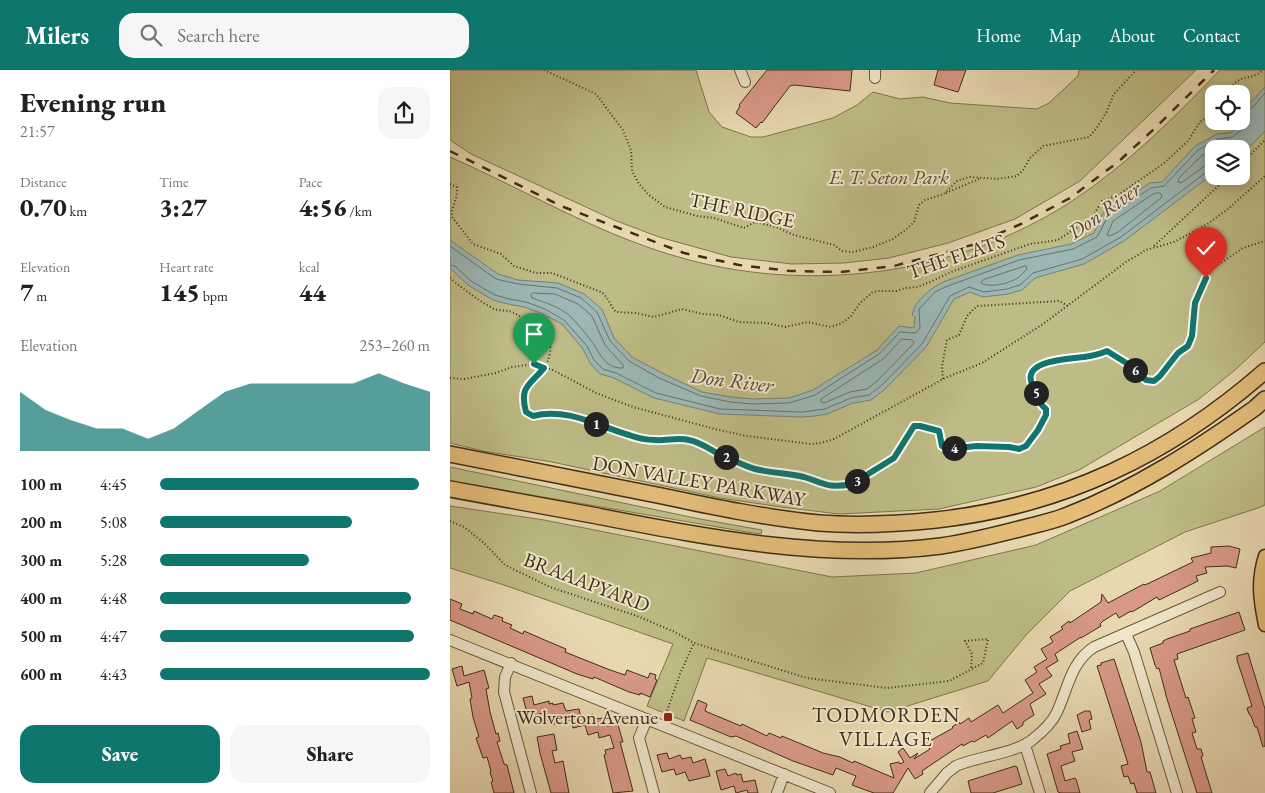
<!DOCTYPE html>
<html lang="en">
<head>
<meta charset="utf-8">
<style>
	body { margin:0; font-family:"EB Garamond",serif; background:#f6f6f6; color:#202124; height:100vh; display:flex; flex-direction:column; font-size:19px; white-space:nowrap }
	* { box-sizing:border-box; margin:0 }
	p { font-size:16px; color:#757577 }
	.icon { flex:none; width:28px; height:28px; fill:none; stroke:currentColor; stroke-width:2; stroke-linecap:round; stroke-linejoin:round }
	.map { position:relative; flex:1; overflow:hidden }
	.details { display:flex; flex-direction:column; background:#fff; width:450px }
	.details>* { flex:none }
	.controls { position:absolute; left:755px; top:15px; display:grid; gap:10px }
	.controls a { display:grid; place-items:center; width:45px; height:45px; border-radius:10px; background:#fff; box-shadow:0 2px 12px #0003; font-size:25px }
	.pin { position:absolute; display:grid; place-items:center; width:42px; height:42px; color:#fff; margin:-51px -21px; border-radius:50% 50% 50% 0; rotate:-45deg; box-shadow:0 0 5px #0007 }
	.pin .icon { rotate:45deg }
	.km { position:absolute; width:25px; height:25px; margin:-12px; border-radius:50%; background:#222; color:#fff; font-size:14px; line-height:25px; text-align:center }
	.round { display:grid; place-items:center; flex:none; width:52px; height:52px; border-radius:15px; background:#f6f6f6 }
	.headline { display:flex; align-items:center; justify-content:space-between; height:85px; padding:0 20px }
	h1 { font-size:28px; font-weight:800; line-height:38px }
	.stats { display:grid; grid-template-columns:repeat(3,1fr); gap:8px; height:85px; padding:5px 20px }
	.stats div { display:grid; align-content:center }
	.stats b { font-size:25px; font-weight:800 }
	.stats small { font-size:14px; font-weight:400 }
	.stats p { font-size:14px }
	.chart { height:140px; padding:10px 20px }
	.chart p { display:flex; justify-content:space-between }
	.chart svg { width:100%; height:90px; margin-top:5px; fill:#0f766e; opacity:.7 }
	.primary-button { display:flex; gap:10px; margin-top:auto; padding:10px 20px }
	.primary-button a { flex:1; height:58px; border-radius:15px; background:#0f766e; color:#fff; font-size:20px; font-weight:800; line-height:58px; text-align:center }
	.primary-button a+a { background:#f6f6f6; color:#202124 }
	ul { padding:0 20px; list-style:none; font-size:16px }
	li { display:grid; grid-template-columns:80px 60px 1fr; align-items:center; height:38px }
	li i { height:12px; border-radius:6px; background:#0f766e }
	header { display:flex; align-items:center; gap:30px; box-sizing:border-box; height:70px; padding:0 25px; background:#0f766e; color:#fff }
	header strong { font-size:24px }
	nav { display:flex; gap:28px; margin-inline-start:auto; font-size:18px }
	.search { width:350px; height:45px; background:#f6f6f6; display:flex; align-items:center; gap:12px; box-sizing:border-box; padding:0 18px; border-radius:15px; color:#757577; font-size:19px }
	main { display:flex; flex:1; min-height:0 }
	.map>svg:first-child { display:block }
</style>
</head>
<body>
<header>
<strong>Milers</strong>
<div class="search"><svg class="icon" aria-label="search" viewBox="0 0 24 24"><circle cx="10" cy="10" r="6"/><path d="M15 15l6 6"/></svg>Search here</div>
<nav><a>Home</a><a>Map</a><a>About</a><a>Contact</a></nav>
</header>
<main>
<section class="details">
<div class="headline"><div><h1>Evening run</h1><p>21:57</p></div><a class="round"><svg class="icon" aria-label="share" viewBox="0 0 24 24"><path d="M12 15V3M7 8l5-5 5 5M5 13v7h14v-7"/></svg></a></div>
<div class="stats">
<div><p>Distance</p><b>0.70<small> km</small></b></div>
<div><p>Time</p><b>3:27</b></div>
<div><p>Pace</p><b>4:56<small> /km</small></b></div>
</div>
<div class="stats">
<div><p>Elevation</p><b>7<small> m</small></b></div>
<div><p>Heart rate</p><b>145<small> bpm</small></b></div>
<div><p>kcal</p><b>44</b></div>
</div>
<div class="chart"><p><span>Elevation</span>253–260 m</p>
<svg viewBox="0 0 160 44" preserveAspectRatio="none"><path d="M0 44V15L10 24L20 29L30 33L40 33L50 38L60 33L70 24L80 15L90 11L100 11L110 11L120 11L130 11L140 6L150 11L160 15V44z"/></svg>
</div>
<ul>
<li><b>100 m</b>4:45<i style="width:96%"></i></li>
<li><b>200 m</b>5:08<i style="width:71%"></i></li>
<li><b>300 m</b>5:28<i style="width:55%"></i></li>
<li><b>400 m</b>4:48<i style="width:93%"></i></li>
<li><b>500 m</b>4:47<i style="width:94%"></i></li>
<li><b>600 m</b>4:43<i style="width:100%"></i></li>
</ul>
<div class="primary-button"><a>Save</a><a>Share</a></div>
</section>
<div class="map">
<svg width="815" height="723" viewBox="0 0 815 723">
	<rect width="100%" height="100%" fill="#e8d8b0"/>
	<filter id="stains"><feTurbulence type="fractalNoise" baseFrequency=".004" numOctaves="4"/><feColorMatrix values="0 0 0 0 .2 0 0 0 0 .09 0 0 0 0 .02 0 0 0 .5 -.17"/></filter>
	<radialGradient id="worn" r=".72"><stop offset=".6" stop-color="#630" stop-opacity="0"/><stop offset="1" stop-color="#630" stop-opacity=".3"/></radialGradient>
	<path fill="#bebc86" stroke="#80744e" fill-rule="evenodd" d="M0 0H246L259 42 272 57 301 67H313L383 48 407 35 423 22 450 29 473 27 500 33 587 39 599 33 628 6 629 0H746L630 111 565 149 498 173 439 188 394 193 342 194 281 187 209 167 164 150 21 84 0 70Z
		M770 0H815V272L785 300 749 329 629 400 586 417 489 439 389 444 331 437 270 428 102 392 33 381 0 373V87C75 120 146 163 225 186 356 225 507 206 622 131 677 95 725 47 770 0ZM764 24H791V51H764ZM764 79H791V106H764Z
		M815 357V435L808 438 735 462 620 521 576 565 538 611 438 642 257 588 234 651 197 636 223 574 54 515 0 498V436L94 450 382 507 466 503 586 475 710 421Z
		M0 397 250 449 312 460 311 464 297 462 0 411Z"/>
	<path fill="#9bb8b6" stroke="#778076" d="M815 17V61L791 86V79H764V103L674 171 634 194 585 208 572 220 558 224 533 227 520 222 504 229 476 277 435 319 421 330 403 333 377 344 365 346 352 347 270 344 204 328 164 308 150 304 140 293 133 279 112 254 93 244 74 237 58 234 43 230 18 215 0 198V170L48 204 68 210 108 213 134 224 152 239 164 268 182 287 212 303 252 322 281 327 302 329 339 328 363 320 427 280 449 256 464 258 465 247 462 245C465 230 480 219 493 212L568 185 621 174 644 163 653 143 700 113 712 112 745 76 767 64 780 63 793 52V38L801 32Z"/>
	<g fill="none" stroke-linecap="round" stroke-linejoin="round">
		<path stroke="#6e7266" stroke-width="1" d="M764 93 756 95 731 113 728 112 729 108C744 93 758 75 782 74L783 76V79
			M710 123 712 125 711 128 668 162 660 166 657 165 663 151 703 124Z
			M0 176 46 209 68 214 107 218 131 228 147 242 160 271 179 291 209 308 251 326 280 332 302 334 339 333 365 325 429 284 450 262 463 263 467 262 470 258 469 239 485 222 495 217 569 190 623 179 647 167 658 146 701 118 714 116 748 80 768 69 782 67 796 57 797 52 793 44 804 36 815 23
			M0 195 5 196 21 211 45 225 59 229 76 232 95 239 114 250 137 276 144 290 153 299 166 303 206 323 270 339 352 342 375 339 401 328 419 325 432 315 472 274 500 226 519 217 534 222 557 219 570 215 583 203 632 189 671 167 759 100 764 99
			M576 196 577 199C573 203 569 208 564 210 556 214 539 218 531 213L533 210Z
			M83 223 105 224 128 234 142 246 155 275 173 295V298C157 299 150 285 143 273 136 264 128 254 120 246 110 237 94 232 82 228L81 225Z
			M452 269 462 270 464 273 428 310 417 319 400 322 374 333 371 332V329L433 289Z"/>
	</g>
	<path fill="#d89988" stroke="#412d16" d="M317 0H402L400 21 344 15 340 16 312 53 311 52 306 58 286 43 290 36 289 35Z
		M488 0H516L508 22 484 15Z
		M779 476 790 479 786 498 777 496 755 497 757 503 746 506 748 511 744 513 709 530 707 527 682 542 681 541 669 548 666 543 653 551 650 554 651 556 631 568V567L605 584 608 591 596 598 602 606 589 614 596 624 580 634 584 645 573 652V655L567 659 562 651 538 668 536 665 524 672 522 671 513 676 512 674 472 701 473 704 465 709 458 698 443 723H424L410 718 402 715 406 706 386 698 383 705 343 691 286 666 281 667 240 650 248 630 257 634 255 641 291 656 292 654 317 666 319 663 331 668 332 666 373 683 390 687 403 693 404 691 444 708 440 694 449 692 450 694 454 692 448 682 453 678 460 688 468 683 464 689 480 679 476 673 503 658 502 657 509 652 510 654 519 648 521 652 548 635 553 643 583 623 575 610 587 602 584 597 597 589 591 579 603 572 600 567 613 559 611 557 619 551 620 553 651 532 652 524 658 533 694 514 695 515 743 492 741 488 761 483V477Z
		M0 529 12 534 10 539 23 544 24 541 42 549 44 545 53 548 52 551 62 555 60 558 73 564 74 561 97 571 116 579 115 582 160 600 175 605 177 600 198 608 200 603 206 605 205 609 207 610 200 627 190 623V625L179 622 144 607 143 609 127 604 0 550Z
		M789 542 795 560 727 584 728 589 724 590 736 628 738 627 745 648 742 649 746 662 742 663 747 679H751L753 686 751 687 762 723H747L717 629 709 598 707 599 705 595 700 578 713 573V571L717 569 740 561V559Z
		M798 583 815 639V676L813 677 807 657H805L801 646 799 644 797 638 802 636 787 590V586Z
		M664 589 691 672 697 702H700L706 723H687L684 713 681 714 678 706 674 707 671 696 678 694 647 596 651 595V593Z
		M12 596 14 606 34 600 39 618 36 619 40 642 46 664 48 663 50 671 47 672 54 694 57 695 64 723H44L41 712 43 711 40 702 41 701 37 687 33 688 26 668 29 667 23 647 20 629 22 628 19 612 7 616 2 599Z
		M82 626 84 635 99 631V634L103 633V635L113 633 116 641 129 639 131 648 143 644 144 649 154 648 157 656 168 655 173 672H170L183 721 163 723 154 685 156 684 155 680 164 678 160 665 149 668 148 662 138 665 135 655 123 658 121 650 100 655 98 650 95 651 93 643 78 647 73 628Z
		M635 641H640L642 649 639 650 641 659 632 662 627 645Z
		M627 661 633 679 622 682 625 691 611 696 615 711 625 708 626 709 630 723H611L608 722 597 684 611 679 610 676 620 673 618 664Z
		M104 664 107 680 102 681 105 693 113 691 119 723H101L90 683 87 667Z
		M217 683 219 689 230 685 232 689 241 687 243 693 255 689 260 706 239 711 235 702 226 705 224 699 212 702 207 685Z
		M565 696 567 697 572 714 543 723H521L518 711Z
		M275 699 278 706 286 703 287 705 291 704 293 712 305 710 308 723H298L297 720 286 723 284 716 271 720 266 701Z"/>
	<g fill="none" stroke-linecap="round" stroke-linejoin="round">
		<defs>
			<path id="minor" d="M290 0 295 12
				M425 8V0
				M676 564 684 582 727 723
				M0 570 380 723
				M61 593 55 607 54 622 81 723
				M197 649 189 668 204 723
				M575 675 590 723
				M327 723 334 704
				M480 723 497 703 506 696C526 687 566 683 582 670 591 663 602 653 607 642 618 618 621 592 644 577L770 522"/>
			<path id="major" d="M815 486C807 511 810 530 815 555"/>
			<path id="highway" d="M0 384C71 398 141 412 212 426 264 437 317 448 369 453 408 456 447 454 486 450 613 436 719 385 815 301
				M0 419C47 428 95 436 142 445 256 467 374 491 491 476 518 472 546 465 573 458 588 454 604 451 618 445 685 419 747 379 805 338L815 329"/>
		</defs>
		<use href="#minor" stroke="#6b583c" stroke-width="12"/>
		<use href="#major" stroke="#412d16" stroke-width="15"/>
		<use href="#highway" stroke="#412d16" stroke-width="18"/>
		<path stroke="#412d16" stroke-width="2" stroke-dasharray="1 2.5" stroke-linecap="butt" d="M94 0 146 24 173 60 181 80 182 101 189 114 199 125 215 137 247 146 264 148 294 158 305 152 326 157 344 165 384 175 392 181 403 182 423 177 443 169 458 158 464 152 469 135 475 130 494 124 507 111 519 107 547 109 567 106 573 100 580 88 593 76 639 67 646 59 656 43 664 24 686 0
			M777 24C790 0 799 13 813 0
			M791 94 815 70
			M0 114 7 117C8 130 1 135 2 147L23 174 51 184 64 196 86 203H102L151 222C158 226 160 236 166 242L186 243 204 247 232 239 253 244 269 245 289 252 316 253 335 257 358 252 381 257 392 253 401 246 410 233 423 222 429 221H446L455 218 467 217 480 212 501 202 580 174 608 170 626 158 640 151 652 131 668 125 713 94 738 71 750 52 757 48H764
			M496 123 529 109
			M704 176 779 106
			M0 208C13 219 29 231 44 239 49 241 54 240 59 241 67 243 92 261 97 267 100 272 101 277 100 282 96 311 67 308 76 342L83 346 94 343 110 344 140 351 160 360 184 367 206 371 226 368 241 370 268 384 304 398 356 408 377 416 402 415 425 401 444 388 464 356H470L489 361 492 376 498 379 527 376 559 377 569 379 576 376 588 360 596 345V339C587 332 588 326 583 316 569 290 619 289 634 287 642 286 650 284 657 281L678 294 696 310 703 311 710 306 728 283 738 276 742 266 745 233 762 199 793 178 815 171
			M0 308 14 309 46 303 62 297 84 294 103 300 146 323 183 337 269 360 297 366 361 374 371 373 384 369 495 308 532 293 593 254 676 192 696 180 724 172 756 155 778 139 815 106
			M493 309 492 296 497 270 509 265 517 246 527 236 609 231 618 236
			M0 451 14 457 34 473 55 495 100 517 187 546 225 562 244 573 357 608 437 618 499 611 533 593 538 569 515 571 522 584 521 599
			M216 644 230 604 244 573"/>
		<use href="#minor" stroke="#f0e6cc" stroke-width="10"/>
		<use href="#major" stroke="#e4bc78" stroke-width="12"/>
		<use href="#highway" stroke="#e4bc78" stroke-width="15"/>
		<path stroke="#412d16" stroke-width="2.5" stroke-dasharray="9 9" stroke-linecap="butt" d="M0 81 111 136 234 183 289 195 340 201 391 202 444 196 522 175 571 154 620 128 668 92 704 59 764 0"/>
	</g>
	<g fill="none" stroke-linecap="round" stroke-linejoin="round">
		<defs>
			<path id="route" d="M84 294 94 298C80 315 69 316 76 342L83 346C116 337 148 356 179 365 187 368 196 370 205 370 217 371 227 367 239 370 251 372 262 381 273 386 283 390 294 396 305 399 321 403 338 403 354 407 374 413 378 419 402 414L444 388 464 356H470L489 361 492 376 498 379 527 376 559 377 569 379 576 376 588 360 596 345V339C587 332 588 326 583 316 569 290 619 289 634 287 642 286 650 284 657 281L678 294 696 310 704 311 710 306 728 283 738 276 742 266 745 233 756 208"/>
		</defs>
		<use href="#route" stroke="#fff" stroke-width="10"/>
		<use href="#route" stroke="#0f766e" stroke-width="6"/>
	</g>
	<rect fill="#8f2418" stroke="#f0e6cc" stroke-width="2" x="213" y="642" width="10" height="10" rx="2.5"/>
	<g text-anchor="middle" dominant-baseline="central" stroke-width="4" stroke-linejoin="round" paint-order="stroke">
		<g font-size="20" font-style="italic" fill="#5a4a2c" stroke="#f0e6cc">
			<text x="439" y="107">E. T. Seton Park</text>
		</g>
		<g font-size="20" fill="#412d16" stroke="#f0e6cc">
			<text transform="translate(292 140) rotate(12)">THE RIDGE</text>
			<text transform="translate(506 186) rotate(-19)">THE FLATS</text>
			<text transform="translate(249 411) rotate(10)">DON VALLEY PARKWAY</text>
			<text transform="translate(137 512) rotate(21)">BRAAAPYARD</text>
		</g>
		<g font-size="20" fill="#412d16" stroke="#f0e6cc" text-anchor="end">
			<text x="208" y="647">Wolverton Avenue</text>
		</g>
		<g font-size="21" font-style="italic" fill="#534936" stroke="#f0e6cc">
			<text transform="translate(654 140) rotate(-35)">Don River</text>
			<text transform="translate(282 310) rotate(7)">Don River</text>
		</g>
		<g font-size="21" letter-spacing="1" fill="#412d16" stroke="#f0e6cc">
			<text x="436" y="644">TODMORDEN<tspan x="436" dy="24">VILLAGE</tspan></text>
		</g>
	</g>
	<rect width="100%" height="100%" filter="url(#stains)"/>
	<rect width="100%" height="100%" fill="url(#worn)"/>
</svg>
<div class="controls">
<a><svg class="icon" aria-label="locate" viewBox="0 0 24 24"><circle cx="12" cy="12" r="6"/><path d="M12 2v4M12 18v4M2 12h4M18 12h4"/></svg></a>
<a><svg class="icon" aria-label="layers" viewBox="0 0 24 24"><path d="M12 4l9 5-9 5-9-5zM3 14l9 5 9-5"/></svg></a>
</div>
<div class="pin" style="left:84px;top:294px;background:#1e9e55"><svg class="icon" aria-label="arrive" viewBox="0 0 24 24"><path d="M6 21V4h12l-3 4 3 4H6"/></svg></div>
<div class="pin" style="left:756px;top:208px;background:#d93025"><svg class="icon" aria-label="check" viewBox="0 0 24 24"><path d="M5 12l5 5 9-10"/></svg></div>
<b class="km" style="left:146px;top:354px">1</b>
<b class="km" style="left:276px;top:387px">2</b>
<b class="km" style="left:407px;top:411px">3</b>
<b class="km" style="left:504px;top:378px">4</b>
<b class="km" style="left:586px;top:323px">5</b>
<b class="km" style="left:685px;top:300px">6</b>
</div>
</main>
</body>
</html>
